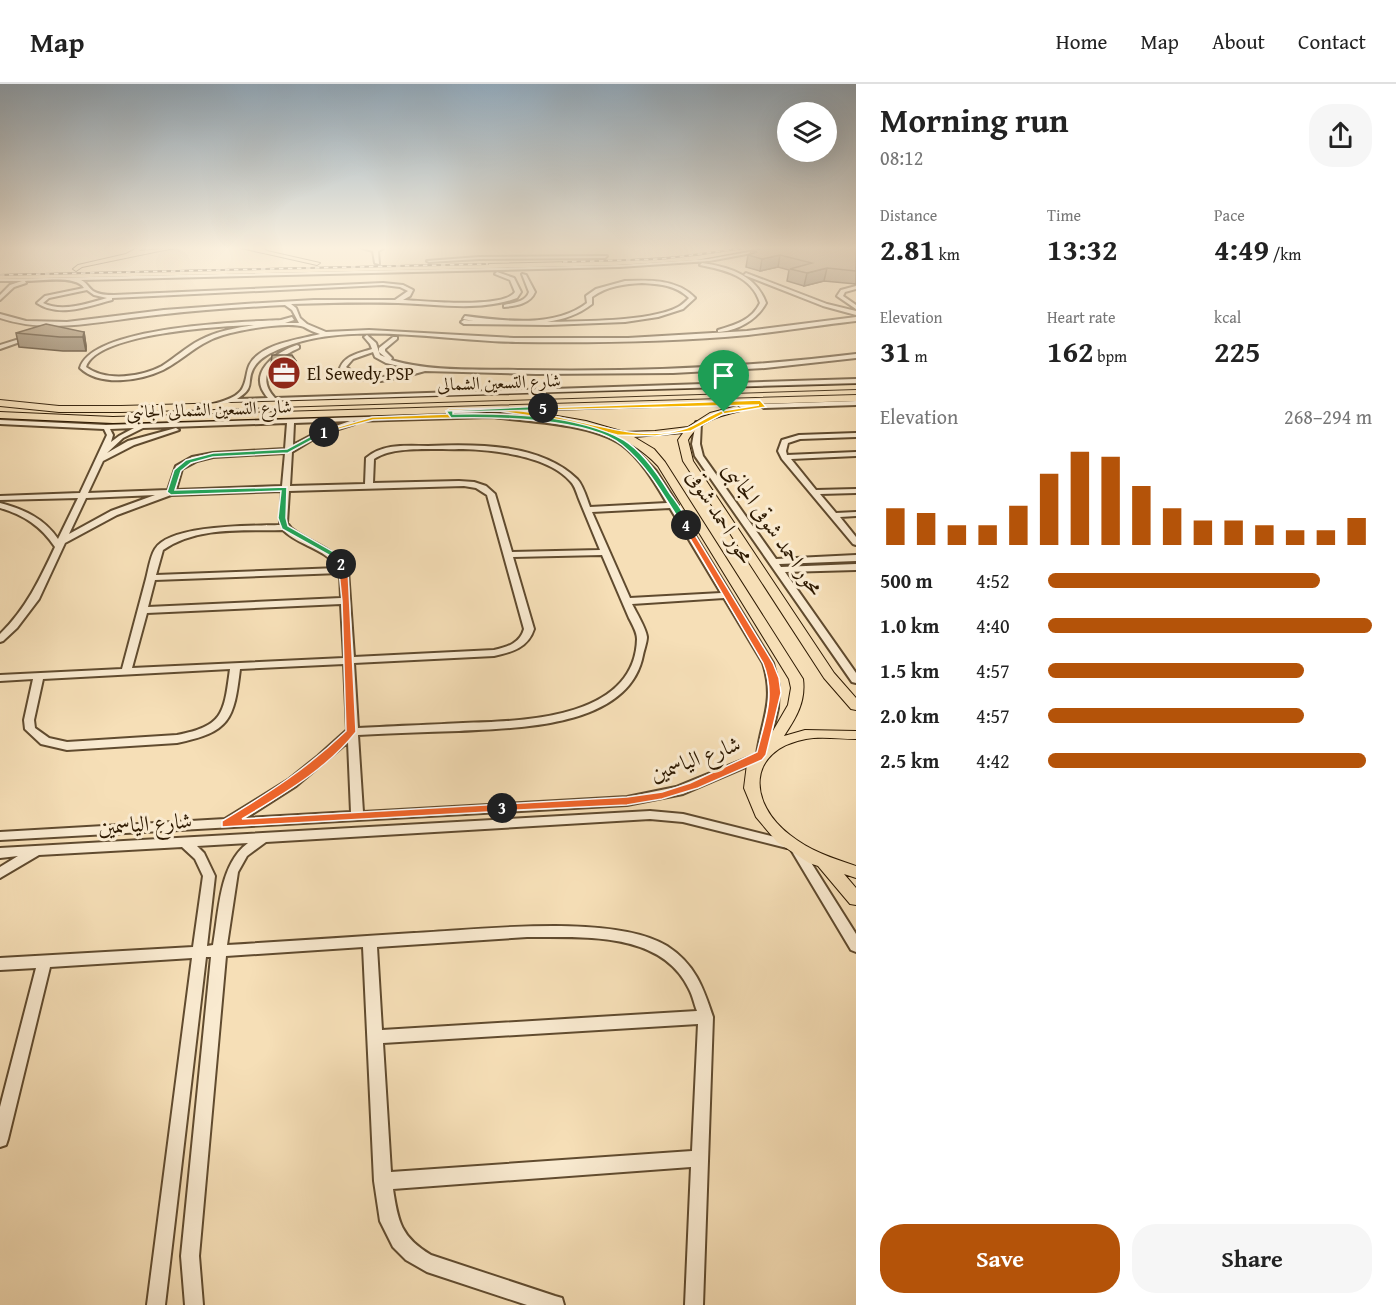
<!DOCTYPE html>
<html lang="en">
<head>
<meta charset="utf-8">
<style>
	body { margin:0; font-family:"Gentium Book Plus",Amiri,serif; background:#f6f6f6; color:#222; height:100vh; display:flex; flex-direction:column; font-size:22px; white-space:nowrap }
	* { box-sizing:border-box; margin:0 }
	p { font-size:20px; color:#767676 }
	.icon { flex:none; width:33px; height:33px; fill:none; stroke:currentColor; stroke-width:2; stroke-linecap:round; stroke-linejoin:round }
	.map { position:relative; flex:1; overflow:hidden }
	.details { display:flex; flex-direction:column; background:#fff; width:540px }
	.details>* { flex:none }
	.fabs { position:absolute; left:777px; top:18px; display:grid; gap:12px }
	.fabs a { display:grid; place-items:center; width:60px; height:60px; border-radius:50%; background:#fff; box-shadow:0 6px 24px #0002; font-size:30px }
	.pin { position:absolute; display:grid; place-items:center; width:51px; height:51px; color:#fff; margin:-62px -26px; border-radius:50% 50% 50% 0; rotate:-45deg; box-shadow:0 0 6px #0007 }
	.pin .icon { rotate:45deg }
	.km { position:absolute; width:30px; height:30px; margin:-15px; border-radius:50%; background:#222; color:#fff; font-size:16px; line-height:30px; text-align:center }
	.round { display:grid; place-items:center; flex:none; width:63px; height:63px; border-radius:24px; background:#f6f6f6 }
	.head { display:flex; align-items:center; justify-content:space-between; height:102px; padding:0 24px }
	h1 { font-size:33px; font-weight:800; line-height:45px }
	.figures { display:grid; grid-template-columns:repeat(3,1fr); gap:9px; height:102px; padding:6px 24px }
	.figures div { display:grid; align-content:center }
	.figures b { font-size:30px; font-weight:800 }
	.figures small { font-size:16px; font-weight:400 }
	.figures p { font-size:16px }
	.chart { height:168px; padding:12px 24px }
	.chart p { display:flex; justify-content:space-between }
	.chart svg { width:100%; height:108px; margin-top:6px; stroke:#b45309; stroke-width:6 }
	.button { display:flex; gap:12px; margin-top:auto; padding:12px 24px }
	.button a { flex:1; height:69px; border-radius:24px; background:#b45309; color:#fff; font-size:24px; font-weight:800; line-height:69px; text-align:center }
	.button a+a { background:#f6f6f6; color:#222 }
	ul { padding:0 24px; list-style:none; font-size:20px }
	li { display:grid; grid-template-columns:96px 72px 1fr; align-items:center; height:45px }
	li i { height:15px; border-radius:8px; background:#b45309 }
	header { display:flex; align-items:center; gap:36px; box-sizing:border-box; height:84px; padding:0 30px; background:#fff; border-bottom:2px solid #e0e0e0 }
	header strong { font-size:28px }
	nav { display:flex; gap:33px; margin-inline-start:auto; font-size:21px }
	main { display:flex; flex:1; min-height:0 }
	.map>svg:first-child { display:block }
</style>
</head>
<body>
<header>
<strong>Map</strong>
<nav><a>Home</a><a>Map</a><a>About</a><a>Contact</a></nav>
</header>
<main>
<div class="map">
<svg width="856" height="1221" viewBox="0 0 856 1221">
	<rect width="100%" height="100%" fill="#f6dfb7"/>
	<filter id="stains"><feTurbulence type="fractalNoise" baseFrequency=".00333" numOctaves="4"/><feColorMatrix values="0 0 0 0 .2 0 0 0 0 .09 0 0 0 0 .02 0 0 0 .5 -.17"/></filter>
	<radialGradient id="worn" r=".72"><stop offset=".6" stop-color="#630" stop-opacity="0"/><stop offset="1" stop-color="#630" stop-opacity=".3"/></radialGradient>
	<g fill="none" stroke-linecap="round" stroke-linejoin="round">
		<defs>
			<path id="minor" d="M362 164H384L378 167 379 180 375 179 373 167Z
				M772 164H779L709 177 619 183 81 196C86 198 88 203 93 207 99 211 107 211 114 211L383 199 403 201 413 206 410 212 403 216C424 217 504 225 515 208L510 196 495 190 497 188 514 194 521 208 517 214C479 228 437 220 398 219 362 218 326 219 291 220L296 224 300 234 307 240 326 248 369 246 514 254H628L747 247 856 233V237C820 241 784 247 748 251 671 258 593 259 516 258 444 257 349 236 282 264 270 269 259 274 253 285 246 299 256 303 237 315L268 314C246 290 274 269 297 261L299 262V264C277 274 253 290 275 314L856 295V299L231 318 209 325 207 324V322C218 318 238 315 243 303 249 291 244 281 259 270 275 258 301 255 320 250 314 248 309 246 304 243 288 237 240 246 223 251 199 258 184 275 163 286 140 297 100 303 80 284 92 242 243 238 281 236L292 233 294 236 285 239H299L292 226 285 221C242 223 199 226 156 231 105 236 50 251 0 234V230L26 237 67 238 164 226 245 220 314 216H395L408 207 400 203 383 201 112 214V216C89 222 59 234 37 219L45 212 84 204C76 191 41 197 25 197L26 199 14 203 0 216V211L10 201 22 197H0V195L619 181 709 175ZM87 206 94 211 107 214C88 219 63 229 43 219L49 214ZM254 241C236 244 217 247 200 256 186 263 175 274 162 282 141 293 106 298 86 283 97 249 222 242 254 241Z
				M607 172 605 174 479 175 429 178 427 177 479 173Z
				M702 179C729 183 756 191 766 219 757 236 737 247 718 248V246C735 241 752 236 760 219 752 192 725 186 700 181Z
				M746 189 827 220 856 227V231L823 222 744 191Z
				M522 190 526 191 535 208C530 220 516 222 504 223V221C513 219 526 218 529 208Z
				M625 197C649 196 677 195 695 214L683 225 658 233 625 238 548 241 464 240 461 238 464 236 474 237 463 235 465 232C503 237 555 244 587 219L586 212 596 205ZM642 199C659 200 676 201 689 214 686 217 682 221 678 223 650 238 580 237 547 238 564 235 578 231 592 220V213C607 202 624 200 642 199Z
				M856 202V205L845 208 843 212 856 221V225L837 212 841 206Z
				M367 251 376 259 380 271 385 273 379 268V264L393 253H397V255L385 265V267L392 274 391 276C432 288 476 285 518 286 631 288 744 284 856 270V274L765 284 673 289 536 290 425 287 403 293 381 297 358 295 349 291 340 284C345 271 360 269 372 265L370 260 364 253ZM373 268 375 273 386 279 416 286C393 293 367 299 346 283L353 275Z
				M29 252 34 253 0 265V261Z
				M856 317V321L764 324 761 322 764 320Z
				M491 329 566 337 607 349 627 357 656 387 678 421 677 422 773 579 779 602 778 624 768 669 762 676 683 710 627 721 0 756V748L225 735 288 696 318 672 347 646 344 580 240 585C234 636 230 648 177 659L67 666 41 660 25 645 24 636 33 595 0 597V591L122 585C130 555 138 525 146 495 148 488 150 473 155 465 170 440 254 442 280 441L282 407 171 411 117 431 65 459 39 515 17 544 3 557 0 558V550C26 525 40 495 55 463 41 442 24 431 0 424V419C23 425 44 434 58 455L78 414 0 416V412L80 409 107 351 104 345 0 340V336L106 341ZM491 333C526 337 593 340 622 361 641 375 655 399 667 419L590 423C587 415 583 401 577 395 540 359 475 360 428 362 407 362 383 359 366 374L365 400 290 402 292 368 320 351 354 340 355 339 353 337ZM350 337 316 349 293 361 294 339ZM287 339 285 365 213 369 192 373 176 382 168 406 88 409 103 377 134 361 179 346 176 344 128 357 107 369 123 354 143 344ZM134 344 119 352 111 358 113 351 110 345ZM463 365C495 366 549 372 571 398 575 402 577 410 579 415 586 432 593 449 600 466L512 468 495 410 486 402 474 398 459 397 373 399 374 375C393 361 439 366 463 365ZM285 369 282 402 176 406 182 385 197 377 213 373ZM464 402 476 404 487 411 524 545C520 559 508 563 494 566L354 573 348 486C331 461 313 461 291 444L287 439 289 407ZM155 411 111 427 69 450 86 414ZM670 424 721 509 630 514 592 428ZM283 446C299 462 325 464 338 484L156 491 163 466C198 442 243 447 283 446ZM602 471C611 492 620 513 629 534 632 540 637 548 637 555 635 636 521 637 463 639 428 641 393 642 358 644L354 579 494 572C512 568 528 564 534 545L513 473ZM340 489 341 514 148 523 155 496ZM724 514 763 579C775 617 762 634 757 670L676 703 627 713 363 728 358 651C392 649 425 648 459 647 516 644 629 644 643 571 644 566 647 558 647 553 646 544 636 528 632 520ZM341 520 344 574 132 584 147 529ZM230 585C224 629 224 642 177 651L67 658 49 654 35 644 34 636 43 595ZM348 658 351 728 246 734 296 702Z
				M696 338 701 339 700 360 703 372 776 475 856 471V477L779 480 781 483 856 480V486L785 488 856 589V599L852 598 695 372 692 360Z
				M856 349V353L800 355 788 359 786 367 787 371 856 368V372L791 375 816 406 856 405V409L820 410 836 429 856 428V432L840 433 856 453V461L853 460 782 375 778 367 782 356 799 351Z
				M650 727 683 730 791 757 793 760 800 761 856 850V868L851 866 790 764H787L683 738 650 735 266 758 247 772 238 788 227 861C289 857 352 853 414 849 477 846 614 829 667 862 695 880 703 903 713 933L703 1221H685L691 1083 393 1105C398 1138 401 1153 431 1171L555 1212 562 1214 564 1221H527L427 1188 406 1176 393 1163 380 1137 374 1097 363 863 226 872 199 1172 203 1221H185L181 1172 211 873H206L165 1221H147L192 874 50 883 8 1055 6 1061 0 1063V1023L36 884 0 886V874L193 863 203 792 195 775 182 763 39 771 0 794V783L18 772 0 774V764ZM248 759C219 780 219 828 213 861L207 862 215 792 204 769 197 762ZM527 853C581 854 661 846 689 905 693 912 694 920 697 927L382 946 377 863ZM698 940 692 1067 391 1088 383 959Z"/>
			<path id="major" d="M137 164H143L139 167 174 164 82 183 76 187 73 185 78 181 126 170Z
				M241 164H263L267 167 320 179 317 181Z
				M749 164H760L696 176 616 181 0 195V191L616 177 696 172Z
				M856 301V305L121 328H59L0 322V316L59 322H121Z
				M856 311V317L113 339 0 334V328L113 333Z
				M737 322 741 325 740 327C719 332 699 337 688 356L693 377 834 589 856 614V626L851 625 824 594 683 377 678 356 683 349 634 353 654 365 665 378 803 595C806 618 796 634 784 652L805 646 856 647V655C840 655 821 652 806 655 746 666 748 719 790 751 810 767 832 774 856 782V794L844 790 856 804V821L850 820 818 782 809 779 777 758 756 733 744 704 747 680 766 659 788 621 791 604 789 595 658 382C625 346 580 341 534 334L530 331 534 328 586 337 624 348 655 347 688 343 710 329Z"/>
		</defs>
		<use href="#minor" stroke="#604b2f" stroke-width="4"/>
		<use href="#major" stroke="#2e1a02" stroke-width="2"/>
		<use href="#minor" fill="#f9ead0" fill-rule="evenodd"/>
		<use href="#major" fill="#f6dfb7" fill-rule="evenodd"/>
		<defs>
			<path id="rail" d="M563 178 661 175 746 164
				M0 191 488 180"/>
		</defs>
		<use href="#rail" stroke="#2e1a02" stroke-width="2"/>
		<use href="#rail" stroke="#f9ead0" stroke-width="1.5" stroke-dasharray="4.5" stroke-linecap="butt"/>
	</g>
	<path fill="#816e53" stroke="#2e1a02" stroke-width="1.5" d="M856 164V200L824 197 804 202 787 197 789 186 778 183 760 187 746 183 748 171 750 170 751 167Z
		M84 248 86 262V267H63L19 263 16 249Z"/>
	<path fill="#695a43" stroke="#2e1a02" stroke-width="1.5" d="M780 171 778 183 760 187 762 175Z
		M827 184 824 197 804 202 807 189Z
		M84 248 86 262V267L83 253Z
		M296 277 297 292 272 296 271 280Z"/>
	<path fill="#968060" stroke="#2e1a02" stroke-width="1.5" d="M764 164H856V187L827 184 807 189 790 185 812 179 780 171 762 175 748 171 757 168 751 167Z
		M46 240 84 248 83 253H60L16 249Z
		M272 271H292L296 277 271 280Z"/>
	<linearGradient id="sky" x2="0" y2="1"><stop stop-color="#92aabc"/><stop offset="0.49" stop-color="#fbf1df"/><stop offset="1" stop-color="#fbf1df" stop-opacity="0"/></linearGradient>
	<rect width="856" height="335" fill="url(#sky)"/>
	<path fill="#f5b400" stroke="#fff" stroke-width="1.5" d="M499 324C520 327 542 329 563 334 602 342 646 358 687 344 700 339 710 330 724 326L727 328 691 347 655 352 617 351 563 337 499 327 453 328 454 332 451 334 373 336 324 349 321 348 372 333 447 330 446 327 449 325Z"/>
	<path fill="#22a559" stroke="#fff" stroke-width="1.5" d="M322 346 327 348 288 369 213 373 191 379 181 387 175 406 287 403 286 434 288 442 334 468 344 478V482H338L329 471 282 445 278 434 281 407 171 411 167 408 174 386 186 376 213 369 287 365Z"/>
	<path fill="#f0652b" stroke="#fff" stroke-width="1.5" d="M338 478H344L348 486 356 648C326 686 283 710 242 735L502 720 506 721V727L222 743V737C270 708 305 686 346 647L342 517Z"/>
	<path fill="#f0652b" stroke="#fff" stroke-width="1.5" d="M686 438 689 441 773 579 779 594 781 609 766 671 762 676 698 704 662 715 627 721 499 727V721L502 720 627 713 662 708 690 699 757 668C765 636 776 611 763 579L682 441Z"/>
	<path fill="#22a559" stroke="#fff" stroke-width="1.5" d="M543 322 545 326 453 328V330C506 329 576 330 624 356 642 367 658 390 669 408 675 417 688 432 688 442H683C665 414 649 383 622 361 589 334 493 333 451 334L446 327Z"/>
	<path fill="#f5b400" stroke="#fff" stroke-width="1.5" d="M760 316 766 323 724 330 722 327 759 321 543 326 540 324Z"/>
	<defs>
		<symbol id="office-disc" viewBox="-11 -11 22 22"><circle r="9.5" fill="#8f2418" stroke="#f9ead0"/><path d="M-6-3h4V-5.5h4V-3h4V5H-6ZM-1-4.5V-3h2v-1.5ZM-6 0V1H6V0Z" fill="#fff"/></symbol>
	</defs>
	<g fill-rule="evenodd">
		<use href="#office-disc" x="265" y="270" width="38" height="38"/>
	</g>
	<g text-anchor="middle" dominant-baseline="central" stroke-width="6" stroke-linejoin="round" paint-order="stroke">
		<g font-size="18" fill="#2e1a02" stroke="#f9ead0" text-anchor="start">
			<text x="307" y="289">El Sewedy PSP</text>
		</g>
		<g font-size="18" fill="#2e1a02" stroke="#f9ead0">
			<text transform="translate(499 298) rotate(-2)">شارع التسعين الشمالى</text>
			<text transform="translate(209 325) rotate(-2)">شارع التسعين الشمالى الجانبى</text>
		</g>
		<g font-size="22" fill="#2e1a02" stroke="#f9ead0">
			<text transform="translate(721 432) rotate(58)">محور احمد شوقى</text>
			<text transform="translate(774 444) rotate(55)">محور احمد شوقى الجانبى</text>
			<text transform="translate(695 674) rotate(-20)">شارع الياسمين</text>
			<text transform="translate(145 739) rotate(-4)">شارع الياسمين</text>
		</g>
	</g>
	<rect width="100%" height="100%" filter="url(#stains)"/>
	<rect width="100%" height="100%" fill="url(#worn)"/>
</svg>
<div class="fabs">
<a><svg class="icon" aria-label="layers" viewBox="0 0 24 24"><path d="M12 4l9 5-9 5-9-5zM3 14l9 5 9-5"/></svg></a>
</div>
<div class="pin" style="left:724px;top:328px;background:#1e9e55"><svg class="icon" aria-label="arrive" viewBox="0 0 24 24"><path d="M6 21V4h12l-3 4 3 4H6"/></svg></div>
<b class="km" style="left:324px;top:348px">1</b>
<b class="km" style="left:341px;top:480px">2</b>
<b class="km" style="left:502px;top:724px">3</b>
<b class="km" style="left:686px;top:441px">4</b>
<b class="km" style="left:543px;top:324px">5</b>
</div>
<section class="details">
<div class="head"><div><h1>Morning run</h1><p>08:12</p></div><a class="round"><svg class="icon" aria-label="share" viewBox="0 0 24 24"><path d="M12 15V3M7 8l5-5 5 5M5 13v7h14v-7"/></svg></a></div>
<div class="figures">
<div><p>Distance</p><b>2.81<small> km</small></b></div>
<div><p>Time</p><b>13:32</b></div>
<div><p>Pace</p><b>4:49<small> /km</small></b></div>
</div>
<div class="figures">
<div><p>Elevation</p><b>31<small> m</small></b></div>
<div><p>Heart rate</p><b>162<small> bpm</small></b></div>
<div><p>kcal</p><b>225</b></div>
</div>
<div class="chart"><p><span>Elevation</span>268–294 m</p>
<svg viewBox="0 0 160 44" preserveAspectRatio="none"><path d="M5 44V29M15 44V31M25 44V36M35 44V36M45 44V28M55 44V15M65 44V6M75 44V8M85 44V20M95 44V29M105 44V34M115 44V34M125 44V36M135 44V38M145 44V38M155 44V33"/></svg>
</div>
<ul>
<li><b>500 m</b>4:52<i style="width:84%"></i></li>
<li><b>1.0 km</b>4:40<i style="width:100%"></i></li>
<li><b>1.5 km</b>4:57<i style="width:79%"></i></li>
<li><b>2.0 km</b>4:57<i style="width:79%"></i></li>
<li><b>2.5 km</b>4:42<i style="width:98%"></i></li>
</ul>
<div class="button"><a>Save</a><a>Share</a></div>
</section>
</main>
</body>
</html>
